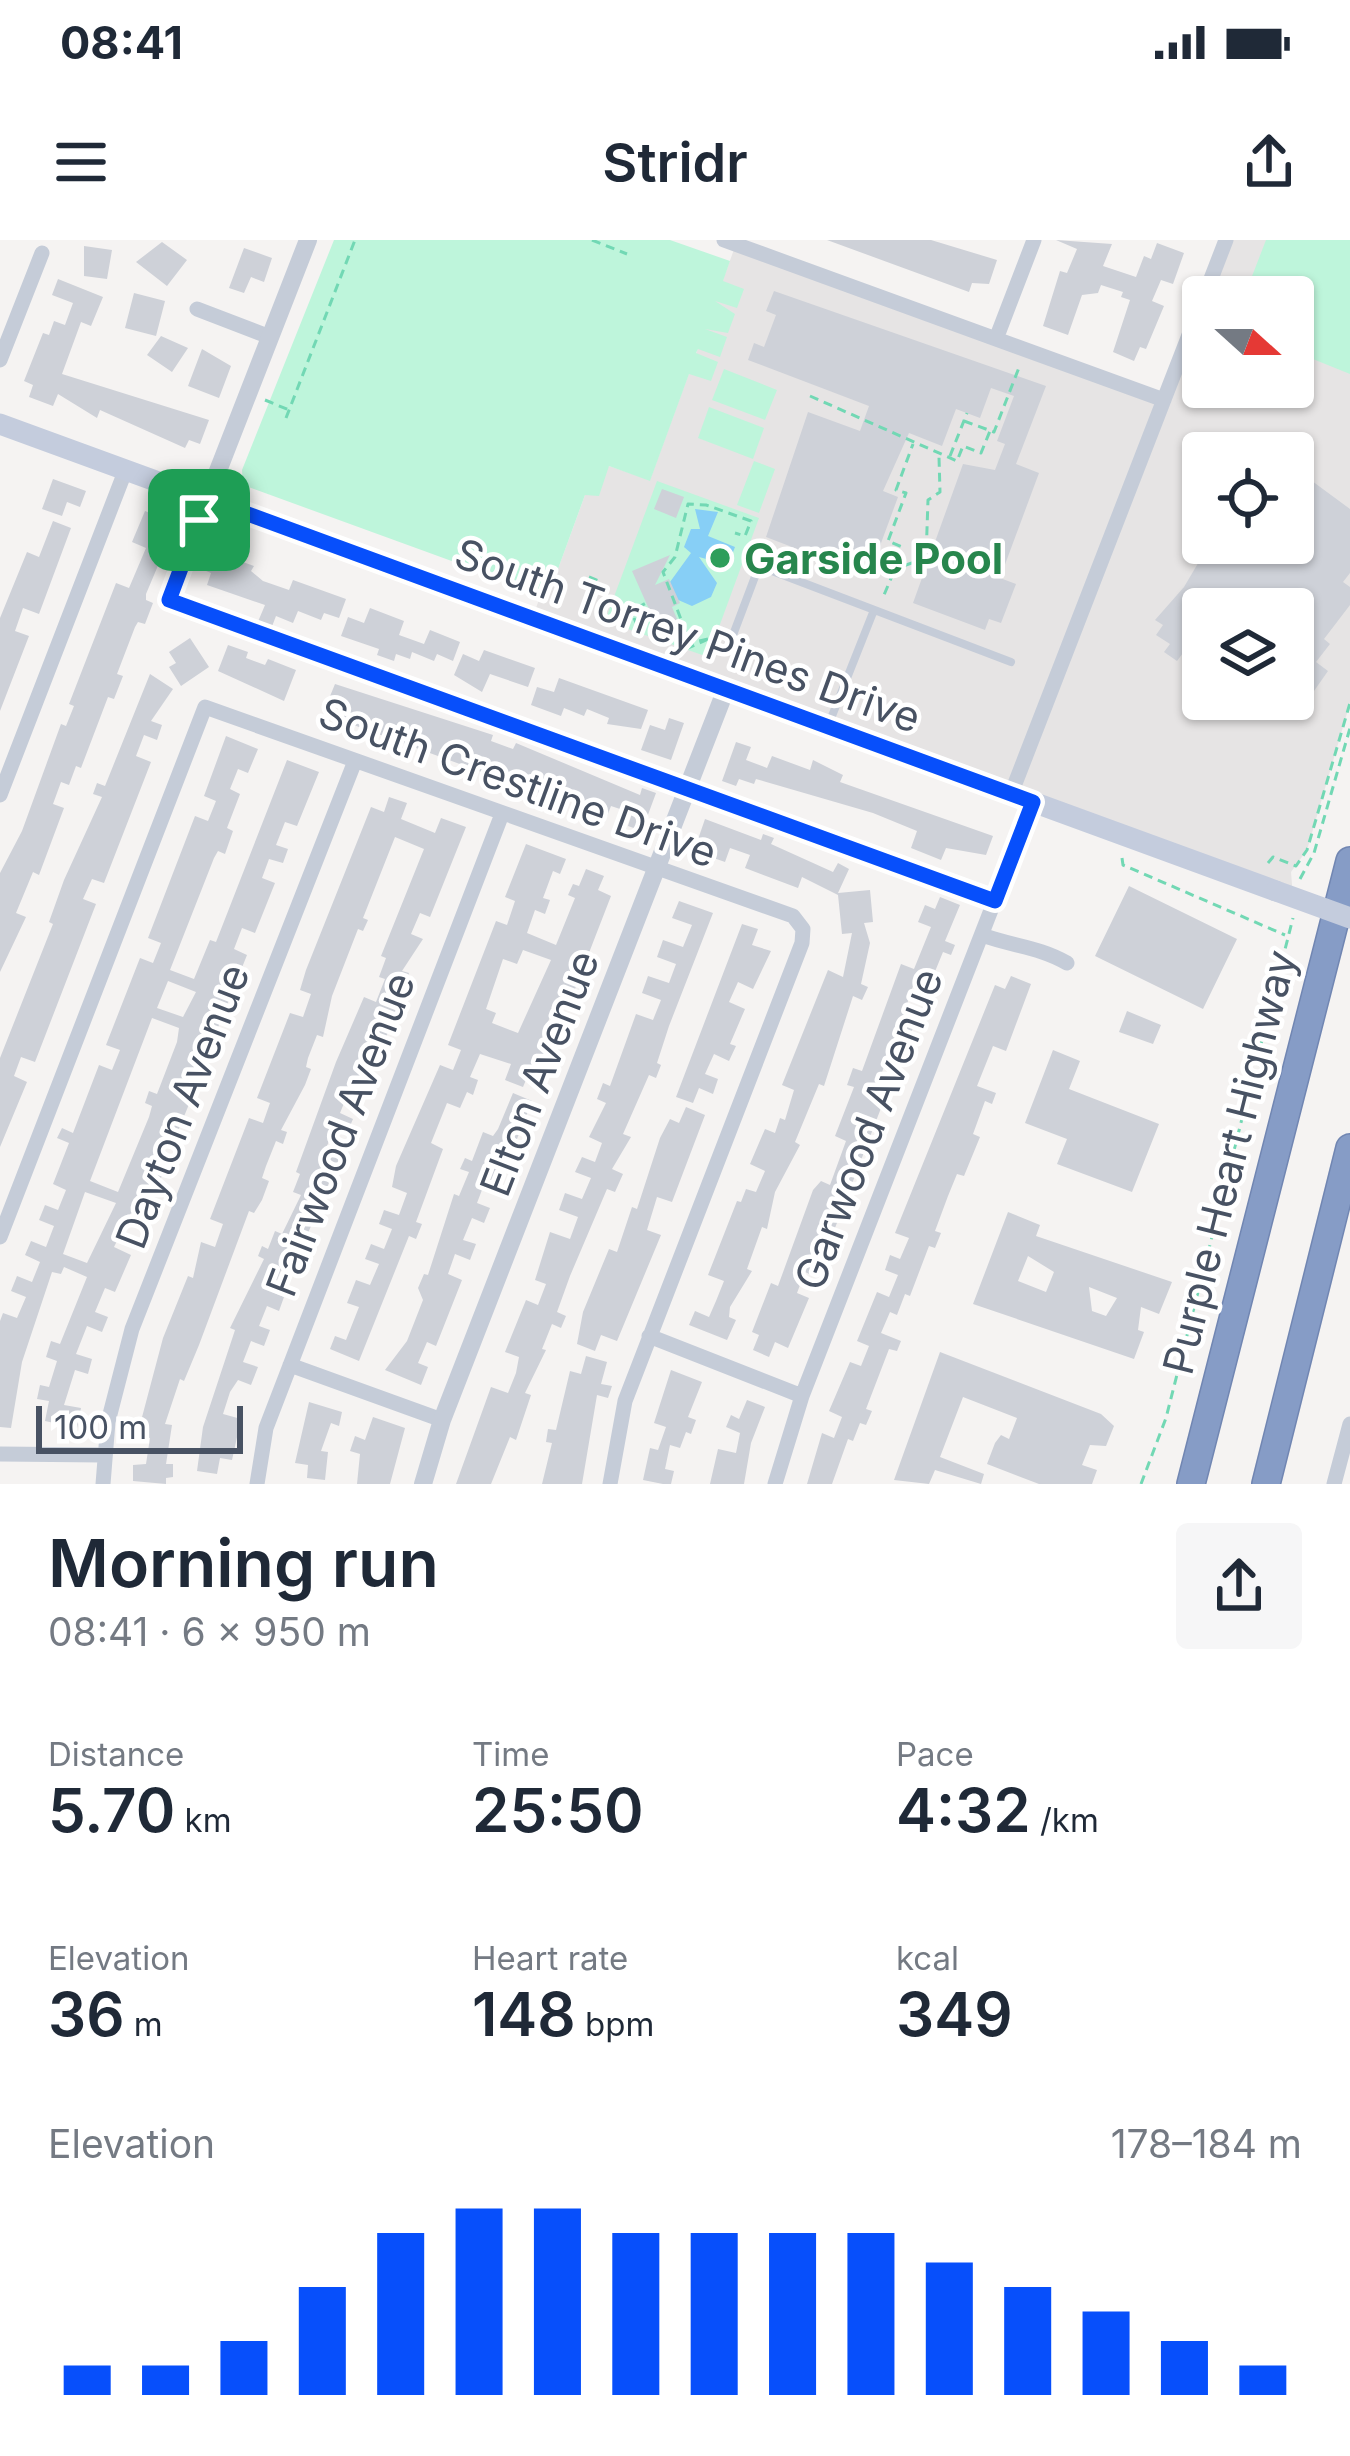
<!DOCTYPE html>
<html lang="en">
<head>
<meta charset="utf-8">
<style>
	body { margin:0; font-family:Inter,sans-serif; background:#f6f6f7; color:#1f2937; height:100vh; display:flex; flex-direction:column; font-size:45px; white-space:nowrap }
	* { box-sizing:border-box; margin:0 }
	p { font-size:39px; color:#747a83 }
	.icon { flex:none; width:66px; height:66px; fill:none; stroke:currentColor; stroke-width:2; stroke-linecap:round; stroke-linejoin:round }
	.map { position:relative; height:1244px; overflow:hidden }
	.panel { display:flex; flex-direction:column; background:#fff; flex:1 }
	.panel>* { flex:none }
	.needle { width:78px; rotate:111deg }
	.controls { position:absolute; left:1182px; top:36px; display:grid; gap:24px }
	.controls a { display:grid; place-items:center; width:132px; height:132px; border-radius:12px; background:#fff; box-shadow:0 3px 9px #0004; font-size:60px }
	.scale { position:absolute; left:36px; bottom:30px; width:207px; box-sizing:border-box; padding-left:12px; border:6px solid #485263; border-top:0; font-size:33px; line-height:42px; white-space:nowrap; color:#485263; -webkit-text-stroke:9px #fff; paint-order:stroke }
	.pin { position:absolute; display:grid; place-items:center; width:102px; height:102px; color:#fff; margin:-51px; border-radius:24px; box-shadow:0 6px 18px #0006 }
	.round { display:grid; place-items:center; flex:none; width:126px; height:126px; border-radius:12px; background:#f6f6f7 }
	.headline { display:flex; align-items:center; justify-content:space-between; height:204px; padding:0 48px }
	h1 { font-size:66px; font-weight:600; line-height:90px }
	.stats { display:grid; grid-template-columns:repeat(3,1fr); gap:18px; height:204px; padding:12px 48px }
	.stats div { display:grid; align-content:center }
	.stats b { font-size:60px; font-weight:600 }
	.stats small { font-size:33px; font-weight:400 }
	.stats p { font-size:33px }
	.chart { height:336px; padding:24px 48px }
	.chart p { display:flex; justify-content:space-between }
	.chart svg { width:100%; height:216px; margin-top:12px; stroke:#074ffb; stroke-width:6 }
	.status { display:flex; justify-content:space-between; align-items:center; height:84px; padding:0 60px; background:#fff; direction:ltr }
	.status svg { height:33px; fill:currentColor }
	header { display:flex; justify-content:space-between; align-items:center; height:156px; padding:0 48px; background:#fff; font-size:54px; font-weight:600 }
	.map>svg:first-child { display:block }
</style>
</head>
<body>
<div class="status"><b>08:41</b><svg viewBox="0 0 49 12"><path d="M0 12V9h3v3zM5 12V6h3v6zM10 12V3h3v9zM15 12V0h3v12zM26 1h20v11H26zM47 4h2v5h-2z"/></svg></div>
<header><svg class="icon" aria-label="menu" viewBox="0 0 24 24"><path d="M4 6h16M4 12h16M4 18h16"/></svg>Stridr<svg class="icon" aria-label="share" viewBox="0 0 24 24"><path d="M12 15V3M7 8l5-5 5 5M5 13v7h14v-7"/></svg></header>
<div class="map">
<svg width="1350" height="1244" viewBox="0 0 1350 1244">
	<rect width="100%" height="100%" fill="#f5f3f2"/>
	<path fill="#e6e4e4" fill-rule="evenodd" d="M1226 0H1350V463L1307 610 1291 632 1293 657 532 379 545 343 554 340 585 255 609 226 650 240 736 4 1163 160 1203 59V147H1293V57H1204ZM1203 213H1293V303H1203ZM1203 369H1293V459H1203Z"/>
	<path fill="#bef5db" d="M334 0H670L730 21 723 41 744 49 737 68 715 61 735 74 728 93 705 89 727 97 720 117 698 109 696 113 718 122 711 141 689 134 650 241 609 226 599 256 585 255 554 340 542 354 243 245 242 230Z
		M1266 0H1350V134L1293 111V57H1244Z
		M724 129 777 150 765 180 712 160Z
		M709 167 764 188 753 219 698 198Z
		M754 221 775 229 759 273 737 265Z
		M657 241 759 278 708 417 605 381Z"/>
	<path fill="#87cff6" d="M695 269 718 272 708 296 735 307 728 325 699 317 717 343 711 357 692 366 676 359 670 342 691 313 684 307 691 289H700Z"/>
	<path fill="#ced1d8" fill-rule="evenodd" d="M827 0H931L997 20 989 44 972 43 969 52Z
		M1056 0 1112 4 1103 26 1136 37 1144 16 1151 19 1157 3 1184 13 1173 44 1161 40 1152 61 1164 66 1146 109 1140 107 1134 121 1113 112 1130 60 1121 57 1123 52 1101 45 1098 53 1082 55 1068 95 1043 86 1060 31 1067 33 1077 9Z
		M162 2 187 20 167 46 136 22Z
		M84 6 112 10 107 39 84 36Z
		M244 8 272 18 264 42 251 37 244 53 229 48Z
		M58 39 103 57 91 86 81 82 62 134 209 180 200 204 189 200 185 208 100 170 97 178 58 154 53 166 29 157 33 145 24 141 43 93 49 95 54 81 65 85 73 63 52 55Z
		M774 51 1046 146 1016 224 1039 233 1000 338 1016 344 1001 383 989 379 985 390 913 363 963 224 995 230 1005 204 997 201 1014 156 991 148 980 178 956 169 942 206 909 193 883 251 898 257 877 314 874 322 863 318 857 332 766 297 808 172 860 191 869 166 748 120 754 103 764 107 776 75 766 71Z
		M134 53 165 61 156 96 125 88Z
		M161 96 188 108 172 132 147 115Z
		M202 109 231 126 219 158 188 146Z
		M1293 227 1350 269V333L1343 342 1350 347V365L1324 399 1330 404 1316 422 1328 431 1314 451 1293 429V369H1203V399L1190 418 1183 413 1177 421 1164 412 1170 404 1156 395 1163 385 1155 380 1184 347 1210 303H1293Z
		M53 239 86 251 80 267 67 262 62 276 42 269Z
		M662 249 684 257 676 278 654 269Z
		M145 271 165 279 162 286 173 290 146 354V360L153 363 145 384 138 382 135 387 117 434 123 436 114 459 108 457 81 528 76 526 69 545 61 542 53 564 64 568 39 635 33 632 16 673 26 677 0 732V633L22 591 61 484 66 486 74 466 69 464 116 343 129 348 146 308 132 302Z
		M53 281 71 288 39 374 23 368 15 391 29 396 0 471V378L27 312 39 317Z
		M201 307 254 326 251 331 263 341 289 350 293 340 346 359 339 378 324 373 321 380 298 371 293 383 276 376 271 389 257 384 265 365 207 345 211 333 194 326Z
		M670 315 655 345 669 339 680 363 672 367 680 386 660 394 632 331Z
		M370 368 404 381 399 395 424 404 430 390 460 402 453 421 437 414 434 421 412 412 410 419 396 414 394 421 377 415 379 409 341 396 348 377 364 383Z
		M190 398 209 427 181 446 169 427 176 423 169 412Z
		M228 405 248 412 246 418 265 425 268 419 296 430 284 461 218 431Z
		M484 410 535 428 528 447 490 434 482 452 454 435 463 414 479 421Z
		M150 434 173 449 151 481 162 485 157 500 144 495 136 516 151 522 104 643 92 639 83 659 96 664 35 822 21 817 14 836 27 842 0 907V818L53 684 49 682 64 640 102 557 93 554 97 543 105 546Z
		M559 438 648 470 641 489 607 484 609 478 587 469 584 476 564 468 561 476 531 465 537 447 554 452Z
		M335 444 493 495 491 501 513 509 516 503 640 555 642 548 656 553 642 591 628 586 632 573 611 566 606 579 576 567 581 554 560 546 555 559 340 480 345 467 328 461Z
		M669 478 684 483 671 520 641 510 650 485 665 490Z
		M226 496 258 509 248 533 238 529 230 549 240 554 227 588 233 591 225 614 218 611 214 618 170 730 194 739 210 700 216 702 287 520 319 532 297 586 285 582 276 605 288 609 283 623 269 619 262 638 275 643 255 693 242 688 234 709 247 715 213 800 202 796 195 817 206 821 201 836 187 831 180 853 192 857 171 908 159 903 151 923 165 928 145 978 131 973 114 1007 131 1015 115 1052 105 1048 95 1072 108 1077 102 1092 87 1086 76 1114 92 1119 88 1134 75 1130 64 1165 81 1168 77 1188 45 1181 49 1161 37 1159 40 1145 49 1147 57 1121 46 1117 51 1101 60 1104 87 1037 64 1027 61 1034 52 1032 22 1122 11 1188 0 1187V1081L3 1073 17 1078 26 1057 11 1051 17 1036 32 1042 40 1022 25 1015 31 1001 46 1007 54 986 39 980 45 965 58 970 66 950 53 944 69 903 57 898 62 888 73 893 99 825 112 830 120 810 106 805 140 718 153 723 161 703 148 698 195 576 208 581 216 561 204 556ZM168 741 196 752 183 777 157 768ZM152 778 179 788 177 802 157 854 149 851 145 863 152 866 149 877 118 952 90 941ZM85 952 116 963 87 1023 63 1014Z
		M736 502 751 507 746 520 767 528 772 516 810 530 813 520 843 535 840 542 993 596 986 615 946 608 941 620 911 608 917 591 873 573 756 539 754 544 739 539 736 546 722 541Z
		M389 557 407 563 401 579 435 593 441 578 466 587 430 677 420 673 411 694 423 699 402 731 409 733 372 837 362 855 349 851 340 873 353 879 347 893 335 888 326 908 341 914 291 1034 281 1030 272 1052 284 1057 279 1071 267 1066 259 1086 270 1090 264 1106 251 1101 243 1122 258 1127 251 1145 238 1140 230 1152 223 1174 241 1179 232 1220 220 1218 217 1234 197 1231 203 1187 235 1090 230 1088 264 1019 258 1016 262 1006 268 1009 275 991 282 994 301 955 293 952 300 934 296 932 336 822 364 757 376 762 385 739 379 737 386 718 381 716 424 609 395 597 363 678 368 680 363 691 358 689 332 756 323 797 317 795 308 818 306 827 311 829 305 845 281 890 287 892 283 904 276 901 266 926 262 938 269 941 262 960 254 973 249 971 199 1105 184 1141 180 1139 165 1184 172 1185 166 1224H173V1237L166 1238V1244L133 1241V1225L146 1224 150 1198 137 1196 163 1098 188 1036 193 1038 201 1002 215 1007 223 984 210 979 249 878 263 883 270 863 257 858 290 773 303 777 311 754 300 750 306 730 371 567 384 572Z
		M705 579 761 600 763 594 774 598 771 604 833 632 838 623 849 629 838 653 870 650 873 682 864 683 870 703 861 744 868 747 862 760 853 756 824 846 819 844 795 902 800 905 775 952 767 989 762 987 747 1029 752 1031 730 1067 729 1077 736 1080 727 1100 689 1085 695 1071 709 1077 716 1061 724 1041 708 1035 737 961 741 962 746 949 756 952 765 931 750 924 765 889 775 893 780 878 785 880 794 850 782 845 828 730 843 737 852 693 842 694 838 655 802 637 798 648 745 628 750 615 730 608 725 622 694 611Z
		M526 604 566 619 560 634 553 631 543 658 550 660 545 674 535 670 527 693 556 705 575 658 568 655 573 644 579 646 586 629 604 636 598 650 611 656 568 767 556 763 547 784 560 789 540 839 528 835 523 847 505 840 511 824 480 814 470 837 478 840 473 855 467 852 460 868 447 863 431 903 443 909 416 982 422 984 416 999 409 996 359 1121 330 1109 335 1096 346 1100 359 1067 347 1063 356 1040 370 1045 379 1024 365 1019 371 1004 384 1009 392 989 379 984 384 970 399 975 407 953 392 947 396 926 440 825 453 830 461 810 448 805 496 681 507 685 515 661 505 657ZM523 710 551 720 518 793 492 783 496 773 486 769 503 719 517 724Z
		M1129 646 1237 699 1203 769 1095 716Z
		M940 657 960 665 945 701 955 705 951 715 943 712 927 751 913 746 906 767 919 772 900 822 887 818 880 838 891 842 830 1001 817 996 810 1017 822 1021 816 1037 805 1032 797 1053 809 1058 788 1108 775 1102 769 1117 753 1110 759 1095 752 1092 771 1043 778 1046 813 950 821 941 830 945 846 901 835 896 854 847 847 845 853 828 862 831 901 724 914 729 931 687 918 682 925 665 935 669Z
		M679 661 713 673 669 786 657 823 661 825 656 838 649 835 623 894 631 897 612 929 623 934 615 952 607 949 570 1036 557 1072 566 1076 561 1088 552 1084 542 1109 546 1110 525 1153 531 1155 516 1200 510 1197 491 1244H456L491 1147 508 1153 516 1133 519 1117 505 1112 526 1060 538 1065 546 1044 535 1040 550 992 570 999 578 977 559 970 565 953 582 959 591 938 575 932 582 917 595 922 602 903 589 897 606 863 597 859 603 843 610 846 636 774 653 780 661 760 642 753 648 736 669 743 676 724 657 717 663 700 683 707 692 685 672 678Z
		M742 684 758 689 752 705 771 711 753 749 738 742 729 762 745 769 730 804 736 806 729 821 714 814 705 834 718 839 713 854 699 848 693 863 676 857Z
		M1011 736 1031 744 1006 811 993 806 977 846 996 853 992 864 985 861 973 894 980 897 964 936 957 934 948 956 935 991 941 993 935 1008 929 1006 910 1056 905 1054 897 1075 890 1072 881 1093 901 1101 897 1111 889 1109 866 1169 872 1171 866 1185 860 1183 853 1201 848 1199 832 1244H807L822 1193 834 1198 842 1177 829 1171 850 1122 861 1126 869 1106 857 1101 877 1052 889 1057 898 1035 885 1030 890 1015 900 1019 909 998 895 993 901 978 995 745 1005 749Z
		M1127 771 1161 785 1153 804 1119 792Z
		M1053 810 1080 821 1069 849 1159 884 1132 952 1057 924 1067 899 1025 883Z
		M513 853 532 861 498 947 485 942 477 963 490 968 484 983 472 978 463 1000 476 1004 470 1020 455 1014 448 1034 462 1040 436 1106 427 1102 418 1123 428 1127 421 1145 385 1130 407 1101 423 1060 418 1048 424 1034 428 1035 454 954 459 956 469 932 460 929 465 918 472 921 483 892 493 896 498 889Z
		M686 867 705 875 672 962 657 957 647 990 661 995 617 1101 601 1095 595 1111 577 1104 583 1072 609 1009 617 1012 632 967 637 969 660 898 670 879 679 883Z
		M1008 972 1040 985 1036 996 1172 1042 1159 1074 1141 1067 1138 1090 1144 1092 1134 1119 973 1064ZM1028 1016 1054 1032 1046 1052 1018 1041ZM1089 1047 1117 1058 1106 1076 1092 1071Z
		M940 1112 1101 1174 1114 1186 1106 1206 1090 1205 1082 1225 1097 1230 1092 1244H1039L987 1224 995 1203 1001 1195 1009 1199 1017 1178 963 1157 940 1217 984 1234 981 1244 935 1230 929 1244 894 1240Z
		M586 1116 607 1122 601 1144 612 1146 608 1158 597 1155 582 1244H542L552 1203 546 1202 548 1189 556 1190 570 1131 581 1134Z
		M671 1130 702 1142 688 1177 696 1180 691 1194 686 1192 680 1208 670 1205 665 1229 674 1231 671 1244H663L643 1240 650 1208 658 1210 666 1187 654 1183Z
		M747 1160 765 1167 751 1203 744 1244H710L718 1209 736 1213 740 1193 726 1187 731 1175 739 1179Z
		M309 1162 342 1172 339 1186 331 1183 321 1211 328 1212 325 1240 307 1238 308 1225 295 1223Z
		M373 1177 405 1188 390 1244H357L360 1214 350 1211 355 1196 365 1200Z"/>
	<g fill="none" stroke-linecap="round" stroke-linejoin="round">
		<defs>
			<path id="motorway" d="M1191 1244 1350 621
				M1266 1244 1350 908"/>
		</defs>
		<use href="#motorway" stroke="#7186b2" stroke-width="30"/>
		<path stroke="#72d8b4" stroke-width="3" stroke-dasharray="9 6" stroke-linecap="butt" d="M592 0 627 14
			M810 156 957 221 963 206 981 213 990 191
			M265 160 289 170
			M286 178 355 0
			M964 181 994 192 1020 125
			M950 216 967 173
			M877 314 906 325 926 318 928 260 940 252 939 217
			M898 320 902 307 888 301 906 253 896 250 913 204
			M860 324 892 336 884 355
			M589 337 601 342
			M637 368 646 363
			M634 378 637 385
			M708 399 690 403 663 332 675 317 688 264 706 265 751 281 745 296 735 293
			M686 409 713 397
			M1122 618 1123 625 1285 695
			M1268 623 1273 617 1296 626 1307 610 1350 463
			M1300 639 1314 613 1350 488
			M1141 1244 1166 1178 1293 678"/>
		<path stroke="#c5ccd8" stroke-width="8" d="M205 264 168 360 994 661
			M733 395 759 326 1011 422
			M828 486 874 370"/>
		<path stroke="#c5ccd8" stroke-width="15" d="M724 0 1164 160
			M1204 57 1226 0
			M197 69 270 97
			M996 99 1034 0
			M0 120 42 13
			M1011 554 1203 59
			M0 555 126 229
			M982 695C1012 706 1040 707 1067 723
			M0 997 205 467 793 676 803 689 802 703 625 1161 610 1244
			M649 1096 802 1156
			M290 1125 442 1180
			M0 1214 103 1215
			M103 1244 108 1182 132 1089 355 521
			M257 1244 266 1188 502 574
			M775 1244 802 1156 1033 562
			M1334 1244 1350 1184"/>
		<path stroke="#c5ccd8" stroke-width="18" d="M207 259 308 0
			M423 1244 442 1180 726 449"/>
		<path stroke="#c4ccdd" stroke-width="21" d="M0 184 1276 651"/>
		<use href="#motorway" stroke="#869cc6" stroke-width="27"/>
		<path stroke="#c4ccdd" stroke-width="21" d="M1276 651 1350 678"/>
	</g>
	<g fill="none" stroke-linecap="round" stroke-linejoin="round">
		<defs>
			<path id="route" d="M207 259 1033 562 995 661 169 360Z"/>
		</defs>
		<use href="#route" stroke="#fff" stroke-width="24"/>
		<use href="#route" stroke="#074ffb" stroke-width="15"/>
	</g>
	<circle fill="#2e9e5b" stroke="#fff" stroke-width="4.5" cx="720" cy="318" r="12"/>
	<g text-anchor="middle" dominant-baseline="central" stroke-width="9" stroke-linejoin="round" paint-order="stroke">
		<g font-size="42" font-weight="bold" fill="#27864d" stroke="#fff" text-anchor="start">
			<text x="744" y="318">Garside Pool</text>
		</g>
		<g font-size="42" fill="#485263" stroke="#fff">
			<text transform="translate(688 395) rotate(20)">South Torrey Pines Drive</text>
			<text transform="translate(518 542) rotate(20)">South Crestline Drive</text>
			<text transform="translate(539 833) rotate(-69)">Elton Avenue</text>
			<text transform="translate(182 866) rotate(-69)">Dayton Avenue</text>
			<text transform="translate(868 889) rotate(-69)">Garwood Avenue</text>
			<text transform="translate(340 894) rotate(-69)">Fairwood Avenue</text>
			<text transform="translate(1229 922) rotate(-76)">Purple Heart Highway</text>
		</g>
	</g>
</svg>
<div class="controls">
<a><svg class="needle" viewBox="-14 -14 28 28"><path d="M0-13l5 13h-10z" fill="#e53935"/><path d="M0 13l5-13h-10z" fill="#747a83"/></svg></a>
<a><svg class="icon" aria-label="locate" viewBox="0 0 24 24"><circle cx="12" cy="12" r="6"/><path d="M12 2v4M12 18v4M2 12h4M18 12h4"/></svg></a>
<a><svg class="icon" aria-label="layers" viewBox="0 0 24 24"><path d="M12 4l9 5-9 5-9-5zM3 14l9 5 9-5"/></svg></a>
</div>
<div class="scale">100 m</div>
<div class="pin" style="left:199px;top:280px;background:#1e9e55"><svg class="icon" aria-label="arrive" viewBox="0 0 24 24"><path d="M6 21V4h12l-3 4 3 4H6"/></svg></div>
</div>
<section class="panel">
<div class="headline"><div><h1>Morning run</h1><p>08:41 · 6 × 950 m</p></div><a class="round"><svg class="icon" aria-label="share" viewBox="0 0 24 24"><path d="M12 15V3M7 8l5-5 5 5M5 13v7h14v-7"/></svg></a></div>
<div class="stats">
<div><p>Distance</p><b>5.70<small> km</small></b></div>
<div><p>Time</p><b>25:50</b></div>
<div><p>Pace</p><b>4:32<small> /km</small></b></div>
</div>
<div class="stats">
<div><p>Elevation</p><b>36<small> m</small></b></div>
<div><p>Heart rate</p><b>148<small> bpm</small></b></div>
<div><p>kcal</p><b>349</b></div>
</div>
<div class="chart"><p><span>Elevation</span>178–184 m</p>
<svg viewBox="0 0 160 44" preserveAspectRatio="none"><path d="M5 44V38M15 44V38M25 44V33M35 44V22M45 44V11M55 44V6M65 44V6M75 44V11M85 44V11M95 44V11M105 44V11M115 44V17M125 44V22M135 44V27M145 44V33M155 44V38"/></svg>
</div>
</section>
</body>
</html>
